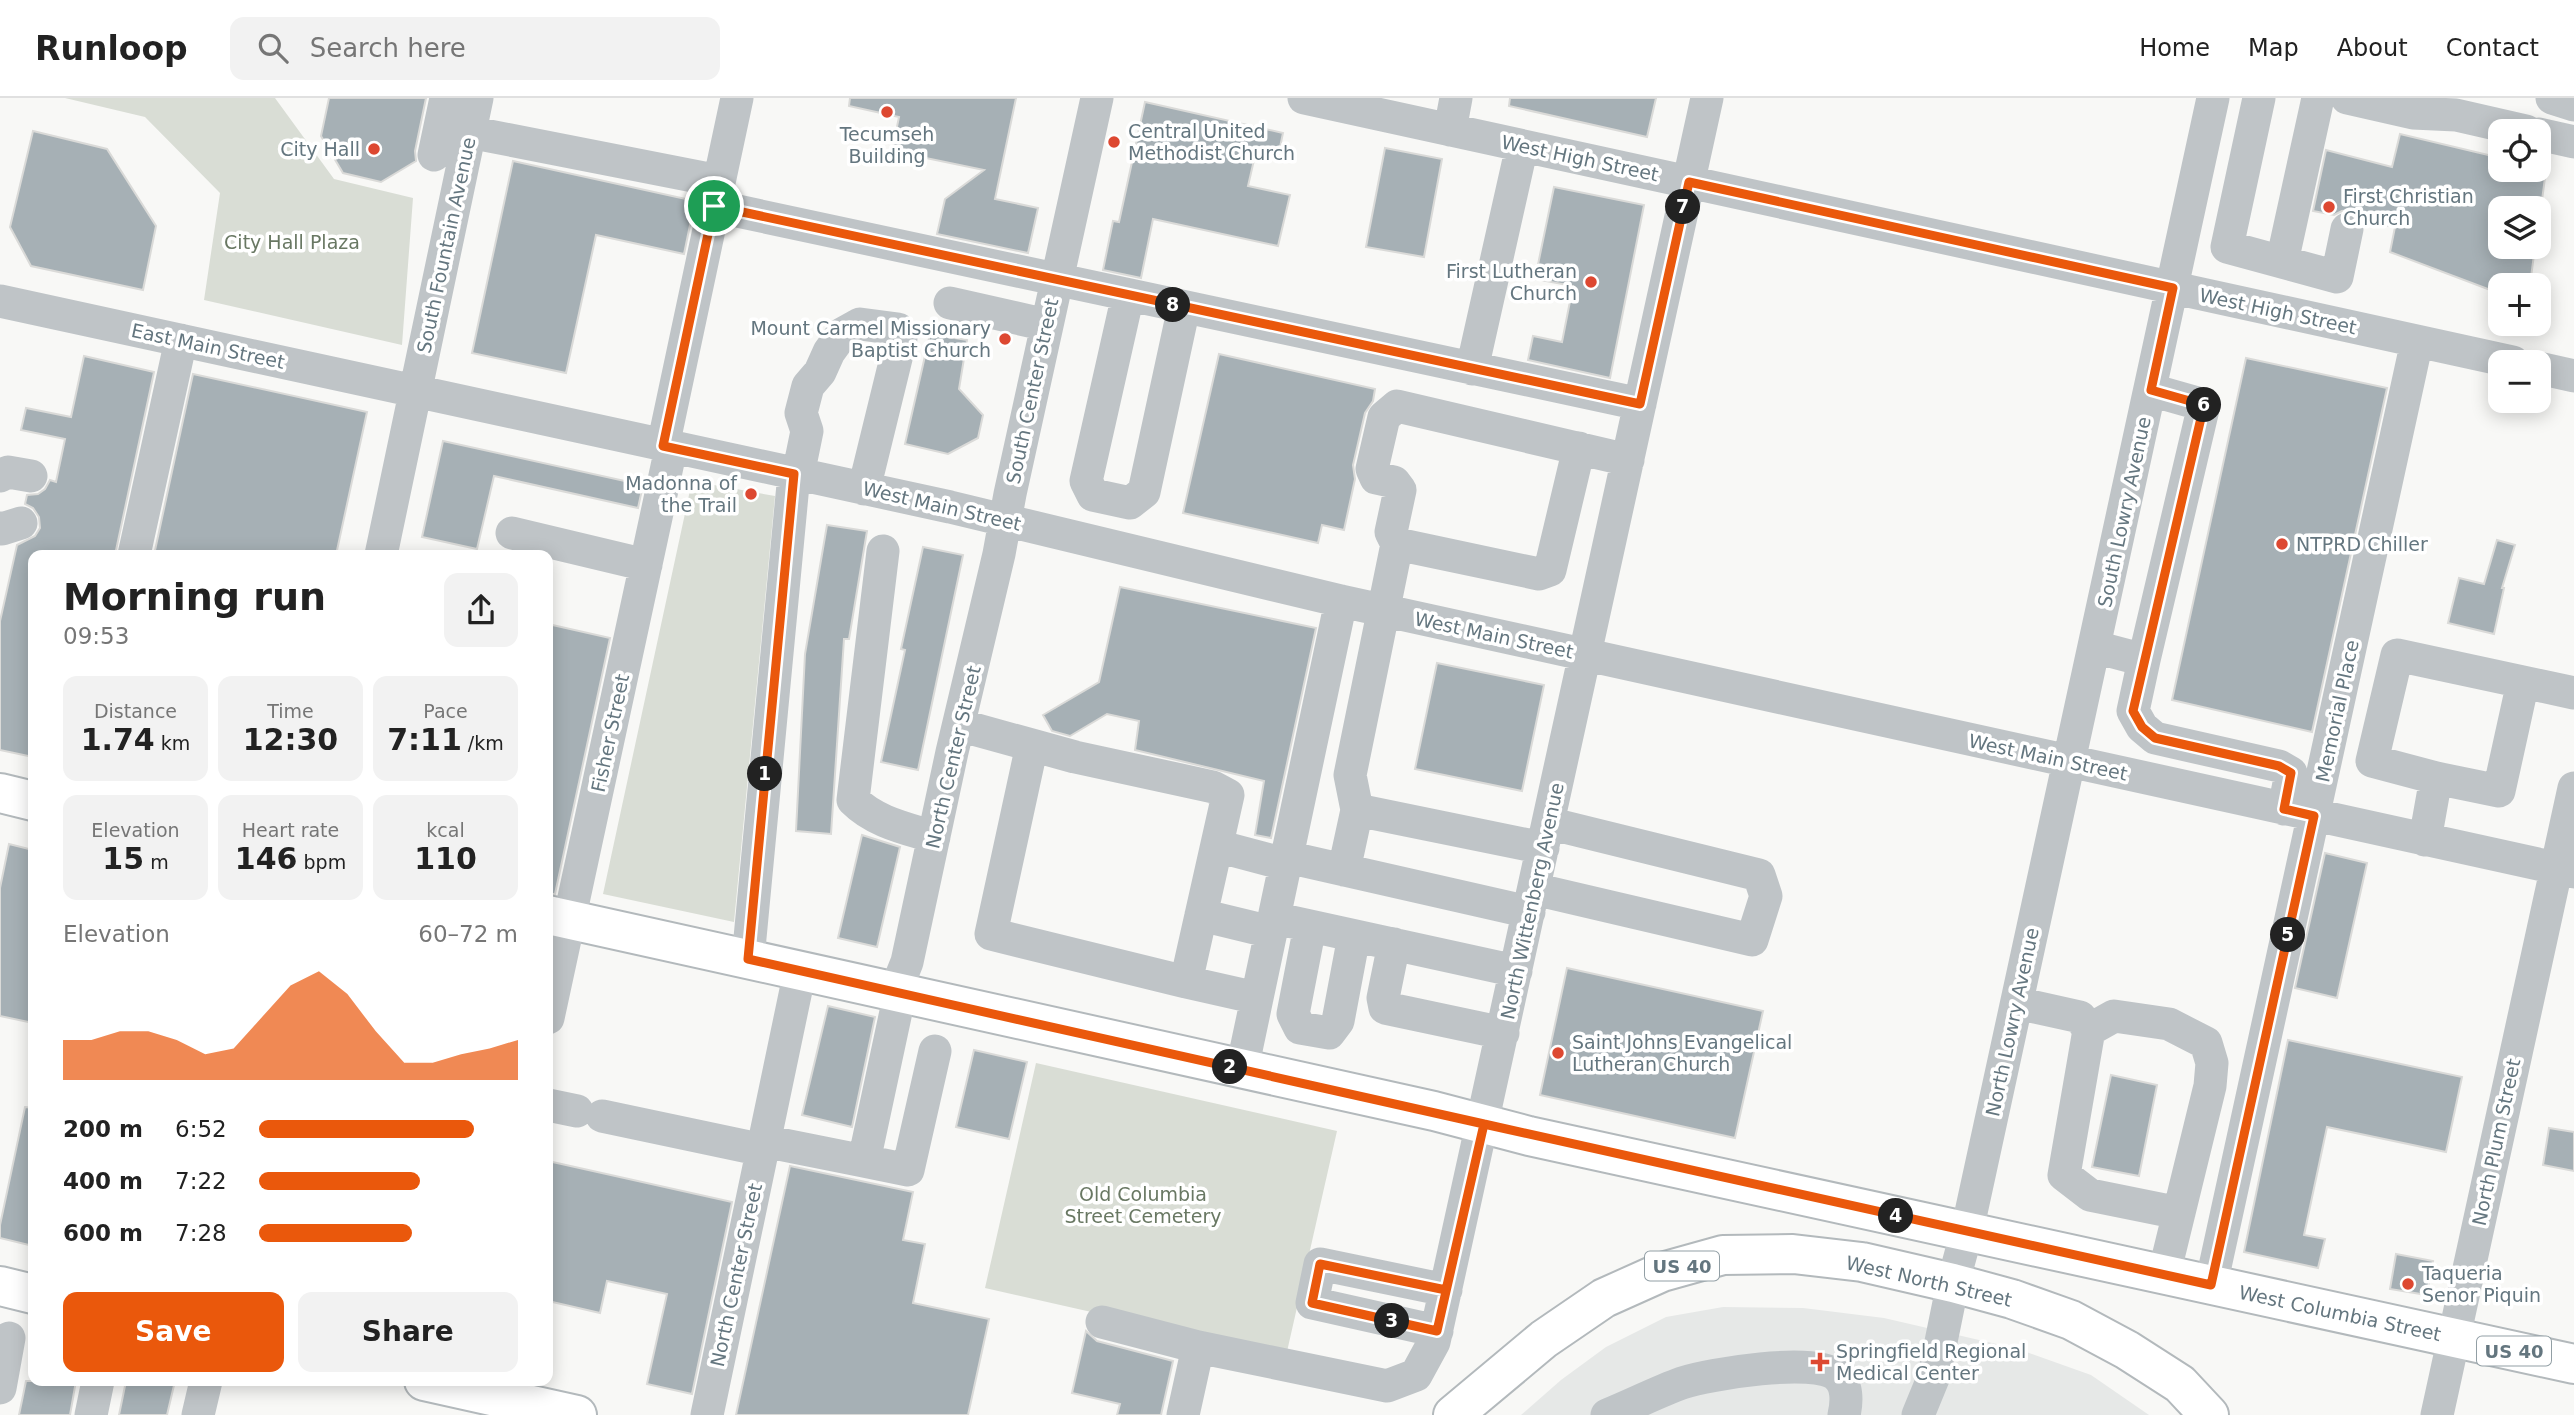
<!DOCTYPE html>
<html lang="en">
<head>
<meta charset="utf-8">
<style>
	body { margin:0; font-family:"DejaVu Sans",sans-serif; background:#f2f2f2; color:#222; height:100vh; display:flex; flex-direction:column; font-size:26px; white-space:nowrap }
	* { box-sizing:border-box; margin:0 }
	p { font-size:23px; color:#767676 }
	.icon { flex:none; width:38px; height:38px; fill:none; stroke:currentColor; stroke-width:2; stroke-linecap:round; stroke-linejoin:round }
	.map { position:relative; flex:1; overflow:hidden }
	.drawer { position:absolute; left:28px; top:452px; width:525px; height:836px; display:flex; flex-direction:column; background:#fff; border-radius:14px; box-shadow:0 4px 18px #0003 }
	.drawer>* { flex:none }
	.buttons { position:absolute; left:2488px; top:21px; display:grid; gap:14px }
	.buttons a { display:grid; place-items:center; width:63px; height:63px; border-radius:14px; background:#fff; box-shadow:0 4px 18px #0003; font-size:35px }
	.pin { position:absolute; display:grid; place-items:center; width:60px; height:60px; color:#fff; margin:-30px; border:4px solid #fff; border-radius:50%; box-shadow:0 2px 7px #0007 }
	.km { position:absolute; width:35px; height:35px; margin:-18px; border-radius:50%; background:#222; color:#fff; font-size:19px; line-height:35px; text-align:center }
	.round { display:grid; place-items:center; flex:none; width:74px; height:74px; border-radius:14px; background:#f2f2f2 }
	.headline { display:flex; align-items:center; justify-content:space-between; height:119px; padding:0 35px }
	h1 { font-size:38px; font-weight:700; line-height:52px }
	.figures { display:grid; grid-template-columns:repeat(3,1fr); gap:10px; height:119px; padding:7px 35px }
	.figures div { display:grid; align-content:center; border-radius:14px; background:#f2f2f2; text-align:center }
	.figures b { font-size:30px; font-weight:700 }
	.figures small { font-size:19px; font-weight:400 }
	.figures p { font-size:19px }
	.chart { height:196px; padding:14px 35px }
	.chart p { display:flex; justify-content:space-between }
	.chart svg { width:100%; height:126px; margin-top:7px; fill:#ea580c; opacity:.7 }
	.primary-button { display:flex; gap:14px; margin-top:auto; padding:14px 35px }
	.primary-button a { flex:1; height:80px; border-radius:14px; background:#ea580c; color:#fff; font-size:28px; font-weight:700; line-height:80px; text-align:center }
	.primary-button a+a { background:#f2f2f2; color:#222 }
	ul { padding:0 35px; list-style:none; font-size:23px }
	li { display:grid; grid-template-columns:112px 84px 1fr; align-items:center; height:52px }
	li i { height:18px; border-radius:9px; background:#ea580c }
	header { display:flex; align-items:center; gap:42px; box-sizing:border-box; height:98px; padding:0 35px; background:#fff; border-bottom:2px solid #e0e0e0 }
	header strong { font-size:33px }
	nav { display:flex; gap:38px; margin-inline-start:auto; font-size:24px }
	.search { width:490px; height:63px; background:#f2f2f2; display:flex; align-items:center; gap:18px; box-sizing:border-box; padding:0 24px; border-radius:14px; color:#767676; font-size:26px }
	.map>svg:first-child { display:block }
</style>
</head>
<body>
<header>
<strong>Runloop</strong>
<div class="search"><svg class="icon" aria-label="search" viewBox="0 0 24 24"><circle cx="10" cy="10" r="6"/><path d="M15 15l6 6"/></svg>Search here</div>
<nav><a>Home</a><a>Map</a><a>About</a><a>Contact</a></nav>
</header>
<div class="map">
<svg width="2574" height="1317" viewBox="0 0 2574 1317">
	<rect width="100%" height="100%" fill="#f8f8f6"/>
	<path fill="#e6e8e7" d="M1723 1209 1803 1210 1884 1220 2018 1251 2091 1277 2149 1317H1521L1561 1282 1606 1249 1666 1219Z"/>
	<path fill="#d9ddd5" d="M65 0H275L334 81 413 100 402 247 204 202 220 95 145 19Z
		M692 383 775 398 734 824 603 796Z
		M1036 965 1337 1033 1286 1258 985 1190Z"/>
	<path fill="#a6b0b5" stroke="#dadad8" stroke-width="2" d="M329 0H426L415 53 416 63 381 84 343 75 321 38Z
		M850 0H1016L995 101 1038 110 1028 155 937 136 945 101 984 72 892 53 899 19 849 8Z
		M1510 0H1656L1647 39 1509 8Z
		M1145 4 1283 35 1279 54 1257 49 1248 88 1290 97 1278 148 1153 121 1141 180 1103 172 1113 123 1119 124Z
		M33 33 107 51 156 128 143 192 31 168 10 129Z
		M2400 36 2501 60V72H2546L2541 110H2501V149H2535L2530 187H2501V196L2390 154 2395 129 2364 123 2359 116 2350 112 2342 113 2334 117 2313 113 2326 52 2392 69Z
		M1385 50 1442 61 1424 159 1366 149Z
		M513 63 695 103 684 156 596 137 566 275 472 255Z
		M1554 89 1644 107 1610 280 1528 262 1533 238 1562 244 1573 188 1535 181Z
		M930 236 967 242 959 291 983 317 978 340 948 356 905 346Z
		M1219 256 1375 291 1373 303 1365 315 1353 367 1355 381 1344 432 1322 427 1318 445 1183 415Z
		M84 258 154 274 115 457H33V659L0 652V523L17 447 35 438 40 430 39 419 33 410 25 406 27 397 38 396 45 391 50 382 56 384 65 341 21 332 26 310 71 319Z
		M2246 260 2387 290 2312 634 2172 602Z
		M193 276 367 314 336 457H154Z
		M443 343 643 387 638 410 494 378 477 451 422 439Z
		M827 427 867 433 849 541H844L831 736 796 733 805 556Z
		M2497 442 2515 447 2502 490H2504L2494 536 2448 525 2459 480 2484 486Z
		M923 449 963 457 918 672 881 664 905 552 901 551Z
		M1120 489 1316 530 1271 740 1255 737 1264 683 1135 652 1139 623 1107 616 1070 638 1052 633 1043 617 1099 584Z
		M548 526 610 540 555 796H548Z
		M1437 565 1544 587 1522 693 1415 671Z
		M862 737 900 749 877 849 838 840Z
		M9 746 33 752V925L0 918V790Z
		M2325 755 2367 765 2337 900 2295 890Z
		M1567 870 1763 913 1735 1040 1540 997Z
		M828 908 875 919 852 1029 802 1017Z
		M2288 942 2462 979 2446 1054 2327 1029 2304 1137 2325 1141 2318 1170 2244 1154Z
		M974 952 1027 964 1009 1041 956 1029Z
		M2111 977 2157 987 2139 1078 2092 1069Z
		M25 1009 33 1010V1148L0 1140V1127Z
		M2549 1030 2574 1034V1073L2543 1067Z
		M548 1063 732 1104 692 1296 647 1286 667 1196 607 1183 600 1215 548 1203Z
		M790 1068 913 1094 903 1142 925 1146 913 1205 989 1221 968 1317H736Z
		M2396 1156 2433 1163 2427 1197 2390 1191Z
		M1086 1233 1097 1243 1173 1263 1161 1317H1117L1120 1306 1072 1295Z
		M26 1283H76L70 1317H19Z
		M126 1283H175L167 1317H119Z"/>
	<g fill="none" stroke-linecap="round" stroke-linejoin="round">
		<defs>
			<path id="major" d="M0 695 33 703
				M548 817 1434 1013 1529 1038 2574 1266
				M0 1188 33 1196
				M424 1283 577 1317
				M1453 1317 1544 1241 1604 1200 1662 1174 1723 1157 1793 1156 1862 1164 1953 1185 2012 1201 2071 1222 2127 1252 2180 1286 2209 1317"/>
		</defs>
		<use href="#major" stroke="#b3b9bc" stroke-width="42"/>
		<path stroke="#bfc4c7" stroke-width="33" d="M1304 0 2513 264
			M2259 0 2227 149 2337 179 2347 131
			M2347 0 2413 15 2456 17 2526 33
			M2552 0 2574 7
			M1450 32 1456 0
			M469 34 719 83
			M2539 36 2574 44
			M434 57 446 0
			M714 108 1640 306
			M2282 164 2318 0
			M1128 197 1086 383 1093 397 1130 405 1144 394 1184 209
			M0 203 950 409 1341 503 2574 774
			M950 205 1047 227
			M2539 270 2574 278
			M1472 271 1522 48
			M663 348 737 0
			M798 377 807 333 801 315 808 288 820 274 829 254 842 236 860 226 898 231 901 240 864 391
			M0 378 8 374 31 378
			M0 430 2 431 21 425
			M512 435 646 467
			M1397 446 1539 476 1550 472 1579 350
			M883 453 853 702C875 724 905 730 934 739
			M134 457 181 242
			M381 457 477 0
			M2095 549 2144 562 2133 613 2142 629 2155 640 2279 668 2291 675 2284 711
			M2144 562 2204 307 2151 292
			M959 627 1075 659 1213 689 1228 697 1186 884 991 836 1032 647
			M2436 680 2499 693 2523 584
			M2425 742 2436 680 2372 663 2397 557 2574 595
			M1217 748 1285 766
			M1543 750 1357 712 1350 677 1397 446 1391 434 1400 392 1394 384 1376 380 1372 371 1384 319 1397 308 1628 362
			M1287 759 1529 814
			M1344 772 1357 712
			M1534 791 1752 842 1766 798 1759 777 1548 725
			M1201 817 1271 834
			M1274 820 1516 873
			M1310 828 1293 916 1300 930 1329 935 1338 923 1354 838
			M1394 846 1383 900 1385 910 1503 935
			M748 861 794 376
			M1186 884 1257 900
			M895 894 907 864 952 654 999 456 1010 396 1097 0
			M900 895 864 1063 908 1072 935 953
			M2017 905 2080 919 2089 932
			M548 920 671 350
			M1242 971 1341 503
			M548 1007 577 1013
			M602 1018 763 1052
			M764 1043 864 1063
			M2164 1176 2210 988 2212 965 2206 945 2169 926 2114 918 2089 932 2064 1077 2090 1097 2179 1115
			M2211 1187 2417 243
			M1102 1224 1198 1249
			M1437 1233 1312 1205 1320 1166 1446 1192
			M0 1290 9 1240
			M91 1317 98 1283
			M198 1317 206 1283
			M707 1317 800 873
			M1183 1317 1198 1249 1387 1288 1416 1277 1434 1244 1707 0
			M1607 1317C1632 1307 1657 1294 1682 1285 1708 1276 1815 1259 1836 1277 1848 1286 1847 1304 1844 1317
			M1918 1317 1934 1278 1953 1185 1967 1133 2213 0
			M2437 1317 2574 690"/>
		<use href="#major" stroke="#fff" stroke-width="38"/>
	</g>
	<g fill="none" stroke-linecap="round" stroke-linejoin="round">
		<defs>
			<path id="route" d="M714 108 663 348 794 376 748 861 1484 1026 1446 1192 1320 1166 1312 1205 1437 1233 1484 1026 2211 1187 2314 718 2284 711 2291 675 2279 668 2155 640 2142 629 2133 613 2204 307 2151 292 2173 190 1689 84 1640 306 714 108"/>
		</defs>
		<use href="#route" stroke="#fff" stroke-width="14"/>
		<use href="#route" stroke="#ea580c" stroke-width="9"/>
	</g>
	<g fill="#dd4831" stroke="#fff" stroke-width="2.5">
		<circle cx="887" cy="14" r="7"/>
		<circle cx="1114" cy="44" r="7"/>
		<circle cx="374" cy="51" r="7"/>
		<circle cx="2329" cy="109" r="7"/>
		<circle cx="1591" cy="184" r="7"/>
		<circle cx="1005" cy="241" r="7"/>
		<circle cx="751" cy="396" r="7"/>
		<circle cx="2282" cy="446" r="7"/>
		<circle cx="1558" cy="955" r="7"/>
		<circle cx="2408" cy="1186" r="7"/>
		<path d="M1816.5 1253.5h7v7h7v7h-7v7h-7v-7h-7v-7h7z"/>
	</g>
	<g text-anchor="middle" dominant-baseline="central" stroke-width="7" stroke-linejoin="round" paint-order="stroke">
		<g fill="#fff" stroke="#929fa5" stroke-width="2">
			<rect x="1645" y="1153.5" width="74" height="29" rx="5"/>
			<rect x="2477" y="1238.5" width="74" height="29" rx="5"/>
		</g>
		<g font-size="18" font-weight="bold" fill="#64767f">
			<text x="1682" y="1168">US 40</text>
			<text x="2514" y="1253">US 40</text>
		</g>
		<g font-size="19" fill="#64767f" stroke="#fff" text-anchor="start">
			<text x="1128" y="33">Central United<tspan x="1128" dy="22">Methodist Church</tspan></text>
			<text x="887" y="36" text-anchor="middle">Tecumseh<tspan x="887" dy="22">Building</tspan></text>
			<text x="360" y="51" text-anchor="end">City Hall</text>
			<text x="2343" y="98">First Christian<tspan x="2343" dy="22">Church</tspan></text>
			<text x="1577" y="173" text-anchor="end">First Lutheran<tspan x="1577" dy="22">Church</tspan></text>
			<text x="991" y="230" text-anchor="end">Mount Carmel Missionary<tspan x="991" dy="22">Baptist Church</tspan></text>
			<text x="737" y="385" text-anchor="end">Madonna of<tspan x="737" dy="22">the Trail</tspan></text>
			<text x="2296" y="446">NTPRD Chiller</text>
			<text x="1572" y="944">Saint Johns Evangelical<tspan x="1572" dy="22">Lutheran Church</tspan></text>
			<text x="2422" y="1175">Taqueria<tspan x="2422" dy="22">Senor Piquin</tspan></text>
			<text x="1836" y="1253">Springfield Regional<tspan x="1836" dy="22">Medical Center</tspan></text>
		</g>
		<g font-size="19" fill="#64767f" stroke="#fff">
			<text transform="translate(1580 60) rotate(12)">West High Street</text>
			<text transform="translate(446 147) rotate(-78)">South Fountain Avenue</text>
			<text transform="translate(2278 213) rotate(12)">West High Street</text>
			<text transform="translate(208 248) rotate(12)">East Main Street</text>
			<text transform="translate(1032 293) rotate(-78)">South Center Street</text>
			<text transform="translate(942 408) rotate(13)">West Main Street</text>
			<text transform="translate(2124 414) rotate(-78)">South Lowry Avenue</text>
			<text transform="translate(1494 537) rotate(12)">West Main Street</text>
			<text transform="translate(2337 613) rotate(-78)">Memorial Place</text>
			<text transform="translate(610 635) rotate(-78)">Fisher Street</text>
			<text transform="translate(953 659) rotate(-77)">North Center Street</text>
			<text transform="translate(2048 659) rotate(12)">West Main Street</text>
			<text transform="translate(1532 803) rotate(-78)">North Wittenberg Avenue</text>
			<text transform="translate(2012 924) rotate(-78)">North Lowry Avenue</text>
			<text transform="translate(2496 1044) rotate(-78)">North Plum Street</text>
			<text transform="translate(736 1177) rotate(-78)">North Center Street</text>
			<text transform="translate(1929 1183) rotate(13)">West North Street</text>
			<text transform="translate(2340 1215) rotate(12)">West Columbia Street</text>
		</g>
		<g font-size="19" fill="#697863" stroke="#fff">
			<text x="292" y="144">City Hall Plaza</text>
			<text x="1143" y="1096">Old Columbia<tspan x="1143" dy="22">Street Cemetery</tspan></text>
		</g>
	</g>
</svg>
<div class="buttons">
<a><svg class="icon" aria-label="locate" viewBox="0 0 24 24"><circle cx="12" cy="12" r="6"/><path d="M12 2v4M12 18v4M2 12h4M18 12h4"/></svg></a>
<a><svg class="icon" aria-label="layers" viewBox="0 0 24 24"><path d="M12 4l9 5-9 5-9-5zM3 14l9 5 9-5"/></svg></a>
<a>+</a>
<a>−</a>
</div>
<div class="pin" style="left:714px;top:108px;background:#1e9e55"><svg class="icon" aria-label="arrive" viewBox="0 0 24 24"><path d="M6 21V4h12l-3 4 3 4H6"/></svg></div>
<b class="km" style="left:765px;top:676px">1</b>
<b class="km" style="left:1230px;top:969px">2</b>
<b class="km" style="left:1392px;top:1223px">3</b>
<b class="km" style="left:1896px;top:1118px">4</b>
<b class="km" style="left:2288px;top:837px">5</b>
<b class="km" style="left:2204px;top:307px">6</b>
<b class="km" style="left:1683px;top:109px">7</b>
<b class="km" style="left:1173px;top:207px">8</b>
<section class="drawer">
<div class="headline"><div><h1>Morning run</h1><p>09:53</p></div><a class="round"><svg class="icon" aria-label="share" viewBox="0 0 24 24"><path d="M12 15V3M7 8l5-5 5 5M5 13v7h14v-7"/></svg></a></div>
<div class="figures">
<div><p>Distance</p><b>1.74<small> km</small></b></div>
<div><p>Time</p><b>12:30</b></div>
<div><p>Pace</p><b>7:11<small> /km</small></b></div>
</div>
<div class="figures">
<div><p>Elevation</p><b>15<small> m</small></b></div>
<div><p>Heart rate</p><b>146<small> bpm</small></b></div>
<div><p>kcal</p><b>110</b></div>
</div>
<div class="chart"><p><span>Elevation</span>60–72 m</p>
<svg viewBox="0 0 160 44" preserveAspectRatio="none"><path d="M0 44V30L10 30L20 27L30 27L40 30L50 35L60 33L70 22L80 11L90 6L100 14L110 27L120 38L130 38L140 35L150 33L160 30V44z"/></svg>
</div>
<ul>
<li><b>200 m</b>6:52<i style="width:83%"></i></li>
<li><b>400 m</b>7:22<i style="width:62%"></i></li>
<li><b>600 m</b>7:28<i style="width:59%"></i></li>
</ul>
<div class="primary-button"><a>Save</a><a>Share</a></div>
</section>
</div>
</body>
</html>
